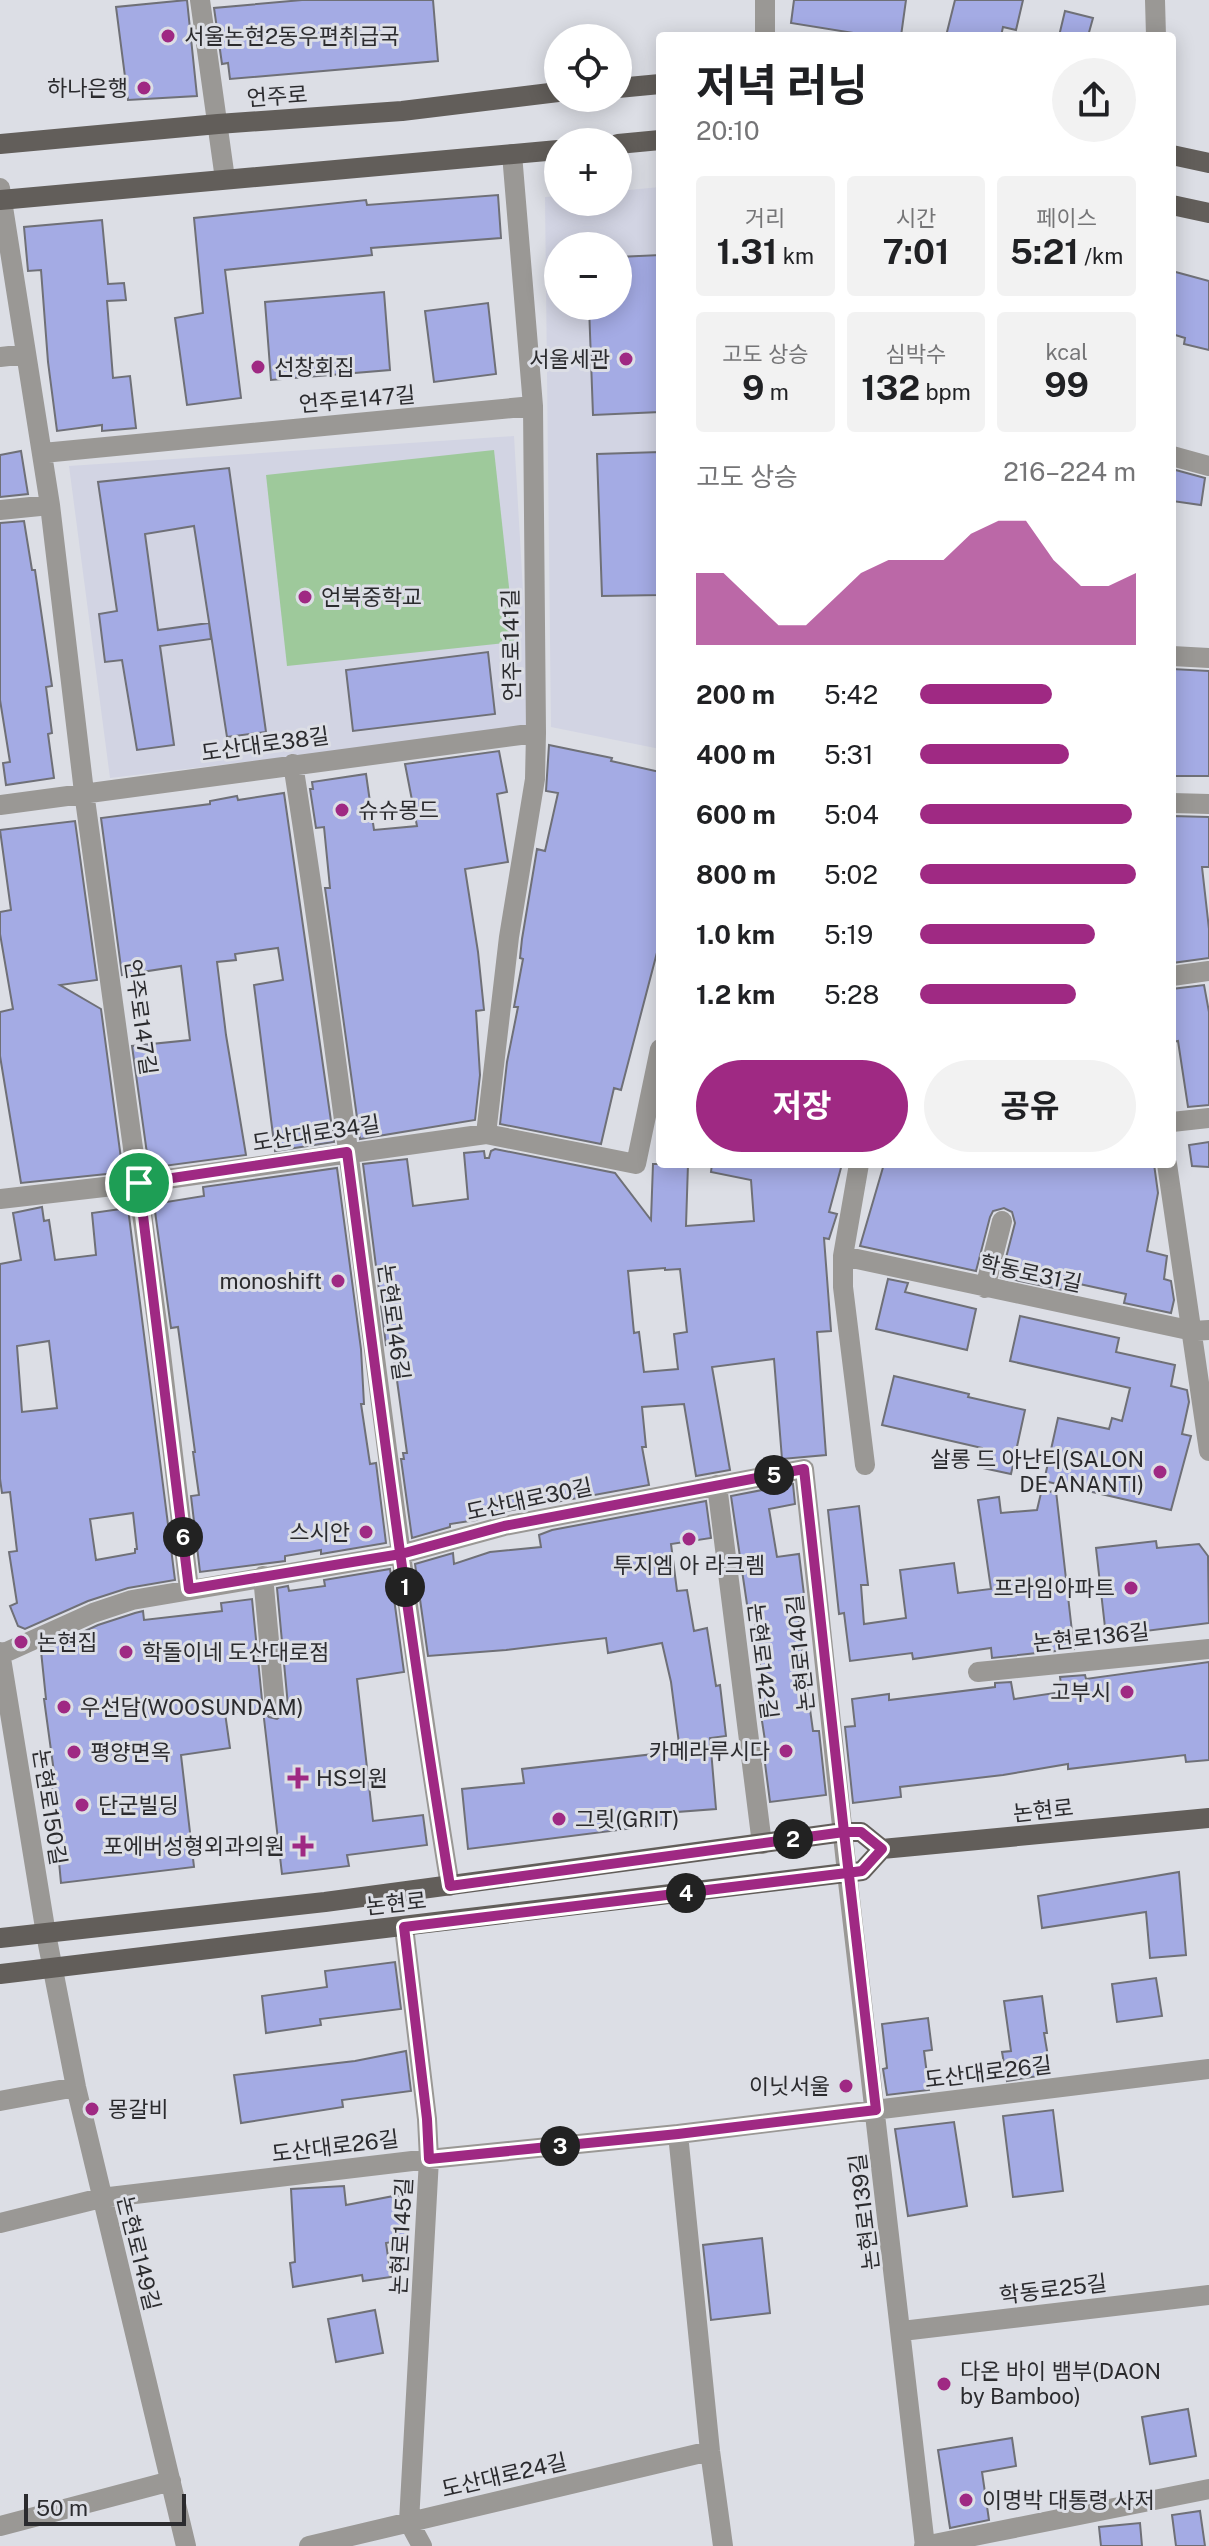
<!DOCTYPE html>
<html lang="ko">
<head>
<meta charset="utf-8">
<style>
	body { margin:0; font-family:"Public Sans","Noto Sans KR",sans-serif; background:#f2f2f2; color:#202124; height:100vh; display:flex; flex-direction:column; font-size:30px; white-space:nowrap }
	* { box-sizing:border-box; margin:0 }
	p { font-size:26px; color:#757577 }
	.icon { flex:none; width:44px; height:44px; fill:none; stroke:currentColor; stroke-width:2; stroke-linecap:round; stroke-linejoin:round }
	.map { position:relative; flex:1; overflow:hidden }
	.drawer { position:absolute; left:656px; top:32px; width:520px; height:1136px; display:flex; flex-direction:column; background:#fff; border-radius:8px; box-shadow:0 4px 20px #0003 }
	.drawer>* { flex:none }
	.tools { position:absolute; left:544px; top:24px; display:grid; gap:16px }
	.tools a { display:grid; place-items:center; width:88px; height:88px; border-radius:50%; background:#fff; box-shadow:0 4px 20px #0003; font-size:40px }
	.scale { position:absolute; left:24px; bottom:20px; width:162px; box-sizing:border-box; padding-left:8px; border:4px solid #2b2b2e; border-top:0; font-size:22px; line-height:28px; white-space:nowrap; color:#2b2b2e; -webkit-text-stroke:6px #dcdee5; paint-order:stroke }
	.pin { position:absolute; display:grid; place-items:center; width:68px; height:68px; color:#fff; margin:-34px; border:4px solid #fff; border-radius:50%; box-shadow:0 2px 8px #0007 }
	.km { position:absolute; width:40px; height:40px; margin:-20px; border-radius:50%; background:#222; color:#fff; font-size:22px; line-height:40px; text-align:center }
	.round { display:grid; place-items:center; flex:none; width:84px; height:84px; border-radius:42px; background:#f2f2f2 }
	.overview { display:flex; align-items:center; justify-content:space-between; height:136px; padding:0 40px }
	h1 { font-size:44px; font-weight:700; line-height:60px }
	.metrics { display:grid; grid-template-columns:repeat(3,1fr); gap:12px; height:136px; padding:8px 40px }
	.metrics div { display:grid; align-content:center; border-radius:8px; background:#f2f2f2; text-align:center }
	.metrics b { font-size:34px; font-weight:700 }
	.metrics small { font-size:22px; font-weight:400 }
	.metrics p { font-size:22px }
	.chart { height:224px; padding:16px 40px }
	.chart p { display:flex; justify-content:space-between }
	.chart svg { width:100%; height:144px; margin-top:8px; fill:#9f2983; opacity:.7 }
	.cta { display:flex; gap:16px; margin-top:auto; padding:16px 40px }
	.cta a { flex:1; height:92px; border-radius:48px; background:#9f2983; color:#fff; font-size:32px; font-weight:700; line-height:92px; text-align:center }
	.cta a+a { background:#f2f2f2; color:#202124 }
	ul { padding:0 40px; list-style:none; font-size:26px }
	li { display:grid; grid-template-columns:128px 96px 1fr; align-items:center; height:60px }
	li i { height:20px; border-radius:10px; background:#9f2983 }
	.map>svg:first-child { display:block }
</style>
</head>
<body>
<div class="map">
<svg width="1209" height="2546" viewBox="0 0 1209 2546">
	<rect width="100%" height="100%" fill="#dcdee5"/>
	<path fill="#d2d4e3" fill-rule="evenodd" d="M660 187V749L551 727 545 197 558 196V202H618V191ZM558 246H618V306H558Z
		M514 436 531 728 110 778 69 466Z"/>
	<path fill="#9ec99b" d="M494 450 515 642 287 666 266 475Z"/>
	<path fill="#a4abe4" stroke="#6f7077" stroke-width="2" fill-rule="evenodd" d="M187 0 197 96 128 100 116 7Z
		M302 0H433L438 61 230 79 228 63 222 64 214 8Z
		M794 0H906L901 36H872L791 23Z
		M955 0H1023L1016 30 1003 27 1001 36H946Z
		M1065 11 1093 18 1088 36H1059Z
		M498 195 501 238 371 248 372 255 225 270 241 398 187 405 175 318 203 313 194 218 366 200 367 205Z
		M102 220 108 284 124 283 126 300 107 301 113 378 130 376 136 428 102 431V425L57 431 48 362 41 270 28 271 24 227Z
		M660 255V412L593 415 589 306H618V257Z
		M1172 271 1209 281V350L1184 344 1185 338 1172 334Z
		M384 292 390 370 271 380 265 302Z
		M488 303 496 374 434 382 425 311Z
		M21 451 28 494 0 497V455Z
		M660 452V595L602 596 597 454Z
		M229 468 266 732 227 737 194 526 145 534 158 630 209 623 211 639 160 646 174 745 137 750 122 660 105 662 99 614 117 611 98 482Z
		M1172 469 1205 478 1201 505 1172 501Z
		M24 521 32 570H35L52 686 46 687 52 733 48 734 54 778 6 785 3 763 10 762 0 700V523Z
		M488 652 495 714 353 731 346 670Z
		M1172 669 1209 671V776H1172Z
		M549 745 612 758 611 761 660 772V941L621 1090 614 1088 601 1144 500 1124 507 1062 518 1007H514L523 959 520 958 522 939 537 849 545 851 558 793 546 791Z
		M499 751 507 792 497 794 508 862 465 869 478 952 484 1010 476 1011 480 1075 475 1120 360 1139 325 888H330L324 827 316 828 310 789H313L312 782 366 774 374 830 417 826 405 764Z
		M284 793 334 1142 275 1151 254 985 283 980 278 948 235 954 236 960 217 962 226 1035 246 1155 149 1168 132 1046 190 1040 181 966 122 975 101 818 210 804V801L237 796 238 800Z
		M1172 816 1209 817V867H1202L1209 929V958L1172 963Z
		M75 821 97 980 60 985 101 1009 122 1166 116 1173 21 1183 0 1056V1012L13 1009 0 934V912L11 910 0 830Z
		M1204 985 1209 1012V1105L1188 1107 1178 1041 1172 1042V989Z
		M1209 1142V1167L1192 1166 1189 1145Z
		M495 1149 615 1173 651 1220 653 1164H688L686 1226 754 1221 751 1180 711 1172 712 1164H842L829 1212 837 1214 829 1239 824 1238 831 1331 817 1332 826 1455 782 1459 774 1359 712 1367 730 1470 696 1476 684 1404 642 1407 646 1447H642L649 1485 490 1514 476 1520 450 1524V1527L412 1538 401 1459H404L403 1453H407L392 1344 386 1345 363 1164 407 1159 413 1206 468 1199 464 1153 484 1151 485 1158H489L491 1151ZM665 1268V1270L680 1269 687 1332 674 1334 678 1369 644 1372 639 1332 634 1333 628 1271Z
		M884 1164H1154L1158 1193 1147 1251 1167 1256 1164 1279 1171 1281 1174 1300 1171 1313 1124 1303 1126 1294 1070 1282 1068 1291 1001 1277 1015 1223 1012 1212 1004 1208 993 1211 990 1217 976 1271 860 1246Z
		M337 1168 361 1349 364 1404H361L370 1464 376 1463 386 1543 321 1554V1550L285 1556V1561L200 1572 191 1496 199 1495 193 1452H195L178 1327 171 1328 154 1204 204 1196 203 1187Z
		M42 1207 44 1221 49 1220 55 1260 96 1255 92 1213 128 1208 175 1580 128 1588 88 1601 25 1629 18 1626 10 1606 17 1603 9 1552 17 1551 10 1492 2 1493 0 1479V1264L21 1260 13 1213ZM49 1341 57 1408 22 1412 17 1346ZM133 1513 137 1549H135V1553L96 1560 90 1519Z
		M888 1279 908 1283 905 1292 976 1309 967 1350 876 1329Z
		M1020 1316 1119 1338 1116 1352 1175 1365 1171 1386 1187 1390 1189 1402 1182 1434 1191 1436 1171 1510 1044 1481 1058 1418 1109 1429 1112 1418 1122 1421 1130 1388 1010 1361Z
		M894 1376 969 1394 968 1397 1025 1410 1011 1474 978 1467 982 1448 882 1425Z
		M793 1484 795 1504 769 1509 777 1557 799 1554 805 1603 797 1604 803 1659 813 1731H819L826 1795 770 1802 763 1748 766 1747 756 1682H762L754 1611H748L731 1496Z
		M1056 1491 1074 1649 992 1658 991 1648 913 1659 912 1653 850 1661 844 1613 839 1614 828 1510 859 1506 868 1585H861L864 1624 906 1618 900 1570 954 1563 958 1593 991 1589 978 1500 999 1497 1001 1513 1037 1510 1041 1493Z
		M706 1501 711 1538 671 1544 677 1591 687 1590 694 1631 707 1628 716 1686 720 1685 726 1736 710 1738 716 1809 664 1813 666 1824 468 1849 462 1789 524 1783 522 1769 680 1751 671 1682 662 1643 608 1653 606 1638 506 1650 428 1656 415 1564 453 1553 454 1564 490 1552 541 1547 539 1535 552 1530Z
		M1156 1541 1157 1548 1199 1544 1208 1556 1209 1623 1106 1636 1096 1548Z
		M390 1569 404 1672 357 1679 373 1821 423 1815 427 1845 347 1855 349 1866 282 1874 263 1710 269 1717 277 1719 286 1712 288 1706 277 1588 288 1586 289 1591 325 1586 324 1580Z
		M252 1599 263 1710 225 1713 230 1748 181 1755 194 1867 61 1883 52 1787H56L44 1699H46L41 1651 98 1625 135 1613 143 1611 144 1620 222 1611 221 1603Z
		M1209 1662V1760L1186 1762 1185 1755 1068 1769V1764L1003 1775 900 1787 901 1797 853 1803 845 1727 855 1726 852 1699 889 1694V1700L995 1687V1683L1011 1682 1014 1699 1062 1692 1060 1677 1085 1675 1086 1679Z
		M1179 1872 1186 1955 1150 1958 1146 1912 1042 1928 1038 1896Z
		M395 1962 401 2009 320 2019 321 2025 266 2033 262 1996 327 1987 325 1971Z
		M1156 1978 1162 2016 1117 2022 1112 1984Z
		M1042 1996 1047 2033H1044L1051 2074 1007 2081 1002 2052 1011 2051 1004 2001Z
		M928 2018 932 2050 924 2051 929 2090 887 2095 883 2069 887 2068 882 2024Z
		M406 2051 411 2091 342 2100 343 2107 241 2123 234 2075 355 2061Z
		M1053 2110 1063 2191 1013 2197 1003 2116Z
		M954 2122 967 2206 908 2216 895 2129Z
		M344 2186 346 2205 399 2195 407 2239 386 2243 391 2277 363 2281 362 2275 293 2287 290 2263 295 2262 291 2189Z
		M762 2238 770 2313 711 2320 703 2245Z
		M375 2310 383 2353 336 2362 328 2319Z
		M1188 2409 1196 2456 1150 2464 1142 2417Z
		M1012 2438 1016 2466 982 2472 989 2520 950 2528 938 2450Z
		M1200 2511 1205 2546H1176L1172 2515Z
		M1140 2523 1142 2546H1101L1099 2527Z"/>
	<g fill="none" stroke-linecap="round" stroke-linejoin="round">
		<path stroke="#9a9895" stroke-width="20" d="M200 0 225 179
			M1155 0 1156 36
			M765 36V0
			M0 188 50 505 84 792 159 1337 189 1589
			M0 357 26 354
			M43 453 533 406
			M1172 456 1209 466
			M0 510 50 505
			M1172 656 1209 658
			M293 764C352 1137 389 1513 450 1886
			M1172 803 1209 804
			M0 805 536 733
			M1172 976 1209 971
			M1172 1122 1209 1118
			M486 1134 509 937 535 779 536 733 533 406 512 154
			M859 1164 843 1256V1287L865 1465
			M1167 1164 1209 1451
			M0 1199 139 1183 486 1134 636 1164 660 1049
			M843 1256 1193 1331 1209 1330
			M985 1288 1002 1221
			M717 1485 762 1844
			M263 1576 275 1706
			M0 1652 46 1934 76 2087 186 2546
			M0 1655 93 1613 132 1600 401 1554 504 1526 804 1469 847 1873 925 2546
			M978 1672 1209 1649
			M404 1927 427 2119 429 2159 409 2522 422 2546
			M0 2101 76 2087
			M678 2134 710 2451 723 2546
			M0 2223 101 2198 429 2159 678 2134 1209 2069
			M902 2331 1209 2295
			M0 2526 171 2481
			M309 2546 710 2451
			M924 2546 1209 2489"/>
		<path stroke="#625e5a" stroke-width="20" d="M618 88 660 84
			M0 144 218 124 402 111 558 92
			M618 144 660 140
			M1172 155 1209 163
			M0 200 558 150
			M1172 205 1209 213
			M0 1938 325 1902 844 1832H861L882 1849 1209 1818
			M0 1974 862 1871 882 1849"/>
	</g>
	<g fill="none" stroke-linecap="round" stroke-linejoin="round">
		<defs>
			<path id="route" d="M139 1183 347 1152C379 1397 410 1642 450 1886L844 1832 876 2110 678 2134 429 2159 427 2119 404 1927 847 1873 862 1871 882 1849 861 1832H844L804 1469 504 1526 401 1554 189 1589 139 1183"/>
		</defs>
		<use href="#route" stroke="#fff" stroke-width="16"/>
		<use href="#route" stroke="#9f2983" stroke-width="10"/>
	</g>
	<g fill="#9f2983" stroke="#dcdee5" stroke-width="3">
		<circle cx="168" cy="36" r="8"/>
		<circle cx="144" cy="88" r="8"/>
		<circle cx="626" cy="359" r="8"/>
		<circle cx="258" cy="367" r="8"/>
		<circle cx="305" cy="597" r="8"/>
		<circle cx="342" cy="810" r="8"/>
		<circle cx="338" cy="1281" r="8"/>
		<circle cx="1160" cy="1472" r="8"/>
		<circle cx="366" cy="1532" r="8"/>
		<circle cx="689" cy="1539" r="8"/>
		<circle cx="1131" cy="1588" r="8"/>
		<circle cx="21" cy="1642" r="8"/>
		<circle cx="126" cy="1652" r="8"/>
		<circle cx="1127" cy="1692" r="8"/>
		<circle cx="64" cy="1707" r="8"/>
		<circle cx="786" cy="1751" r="8"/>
		<circle cx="74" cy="1752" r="8"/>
		<path d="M294 1766h8v8h8v8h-8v8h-8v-8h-8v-8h8z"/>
		<circle cx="82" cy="1805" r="8"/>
		<circle cx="559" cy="1819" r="8"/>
		<path d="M299 1834h8v8h8v8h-8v8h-8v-8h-8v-8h8z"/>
		<circle cx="846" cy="2086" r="8"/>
		<circle cx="92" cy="2109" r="8"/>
		<circle cx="944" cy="2384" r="8"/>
		<circle cx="966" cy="2500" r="8"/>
	</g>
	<g text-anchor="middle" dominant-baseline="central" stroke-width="6" stroke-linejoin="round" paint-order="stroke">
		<g font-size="22" fill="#2b2b2e" stroke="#dcdee5" text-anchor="start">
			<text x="184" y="36">서울논현2동우편취급국</text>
			<text x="128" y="88" text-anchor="end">하나은행</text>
			<text x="610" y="359" text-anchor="end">서울세관</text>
			<text x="274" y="367">선창회집</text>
			<text x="321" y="597">언북중학교</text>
			<text x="358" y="810">슈슈몽드</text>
			<text x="322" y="1281" text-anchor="end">monoshift</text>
			<text x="1144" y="1459" text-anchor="end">살롱 드 아난티(SALON<tspan x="1144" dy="25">DE ANANTI)</tspan></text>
			<text x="350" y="1532" text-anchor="end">스시안</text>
			<text x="689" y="1565" text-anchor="middle">투지엠 아 라크렘</text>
			<text x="1115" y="1588" text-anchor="end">프라임아파트</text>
			<text x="37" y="1642">논현집</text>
			<text x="142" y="1652">학돌이네 도산대로점</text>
			<text x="1111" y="1692" text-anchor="end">고부시</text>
			<text x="80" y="1707">우선담(WOOSUNDAM)</text>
			<text x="770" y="1751" text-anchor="end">카메라루시다</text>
			<text x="90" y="1752">평양면옥</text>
			<text x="316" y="1778">HS의원</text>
			<text x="98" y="1805">단군빌딩</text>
			<text x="575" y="1819">그릿(GRIT)</text>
			<text x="285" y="1846" text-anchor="end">포에버성형외과의원</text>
			<text x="830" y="2086" text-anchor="end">이닛서울</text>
			<text x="108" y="2109">몽갈비</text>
			<text x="960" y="2371">다온 바이 뱀부(DAON<tspan x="960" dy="25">by Bamboo)</tspan></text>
			<text x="982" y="2500">이명박 대통령 사저</text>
		</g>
		<g font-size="22" fill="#2b2b2e" stroke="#dcdee5">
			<text transform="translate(277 96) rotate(-4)">언주로</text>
			<text transform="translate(357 399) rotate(-5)">언주로147길</text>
			<text transform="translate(511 645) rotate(-91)">언주로141길</text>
			<text transform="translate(265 744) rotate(-8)">도산대로38길</text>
			<text transform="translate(141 1017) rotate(82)">언주로147길</text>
			<text transform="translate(316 1133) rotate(-9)">도산대로34길</text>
			<text transform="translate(1031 1273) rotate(12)">학동로31길</text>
			<text transform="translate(394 1322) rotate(82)">논현로146길</text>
			<text transform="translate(529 1499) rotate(-12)">도산대로30길</text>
			<text transform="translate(1091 1637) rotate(-6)">논현로136길</text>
			<text transform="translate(800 1653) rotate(-96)">논현로140길</text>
			<text transform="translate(763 1661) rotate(83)">논현로142길</text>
			<text transform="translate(50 1807) rotate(81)">논현로150길</text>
			<text transform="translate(1043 1810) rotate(-6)">논현로</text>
			<text transform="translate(396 1903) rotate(-6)">논현로</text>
			<text transform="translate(988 2072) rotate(-7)">도산대로26길</text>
			<text transform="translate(335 2146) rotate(-7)">도산대로26길</text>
			<text transform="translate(864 2212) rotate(-97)">논현로139길</text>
			<text transform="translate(401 2236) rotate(-87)">논현로145길</text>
			<text transform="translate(139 2253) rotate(76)">논현로149길</text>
			<text transform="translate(1053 2289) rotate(-7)">학동로25길</text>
			<text transform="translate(504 2475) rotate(-13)">도산대로24길</text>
		</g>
	</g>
</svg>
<div class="tools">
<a><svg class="icon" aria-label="locate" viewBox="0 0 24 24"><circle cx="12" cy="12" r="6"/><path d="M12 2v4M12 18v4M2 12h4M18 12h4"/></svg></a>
<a>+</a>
<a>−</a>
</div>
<div class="scale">50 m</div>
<div class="pin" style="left:139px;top:1183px;background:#1e9e55"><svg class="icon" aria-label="arrive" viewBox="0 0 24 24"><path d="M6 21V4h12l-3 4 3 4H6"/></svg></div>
<b class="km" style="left:405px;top:1587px">1</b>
<b class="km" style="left:793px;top:1839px">2</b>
<b class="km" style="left:560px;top:2146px">3</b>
<b class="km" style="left:686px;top:1893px">4</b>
<b class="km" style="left:774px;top:1475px">5</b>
<b class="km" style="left:183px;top:1537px">6</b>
<section class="drawer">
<div class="overview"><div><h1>저녁 러닝</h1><p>20:10</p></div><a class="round"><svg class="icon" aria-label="share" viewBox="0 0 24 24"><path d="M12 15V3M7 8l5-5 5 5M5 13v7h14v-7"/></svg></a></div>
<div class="metrics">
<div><p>거리</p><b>1.31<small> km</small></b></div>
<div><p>시간</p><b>7:01</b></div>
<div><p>페이스</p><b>5:21<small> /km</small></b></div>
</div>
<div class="metrics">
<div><p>고도 상승</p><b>9<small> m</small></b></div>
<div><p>심박수</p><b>132<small> bpm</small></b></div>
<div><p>kcal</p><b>99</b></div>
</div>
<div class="chart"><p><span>고도 상승</span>216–224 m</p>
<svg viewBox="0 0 160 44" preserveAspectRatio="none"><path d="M0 44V22L10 22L20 30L30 38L40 38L50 30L60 22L70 18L80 18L90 18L100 10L110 6L120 6L130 18L140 26L150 26L160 22V44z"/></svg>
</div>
<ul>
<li><b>200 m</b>5:42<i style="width:61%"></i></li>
<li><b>400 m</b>5:31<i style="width:69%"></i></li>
<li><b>600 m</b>5:04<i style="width:98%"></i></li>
<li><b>800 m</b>5:02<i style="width:100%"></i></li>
<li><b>1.0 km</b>5:19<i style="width:81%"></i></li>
<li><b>1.2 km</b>5:28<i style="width:72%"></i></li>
</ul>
<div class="cta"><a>저장</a><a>공유</a></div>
</section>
</div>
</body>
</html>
